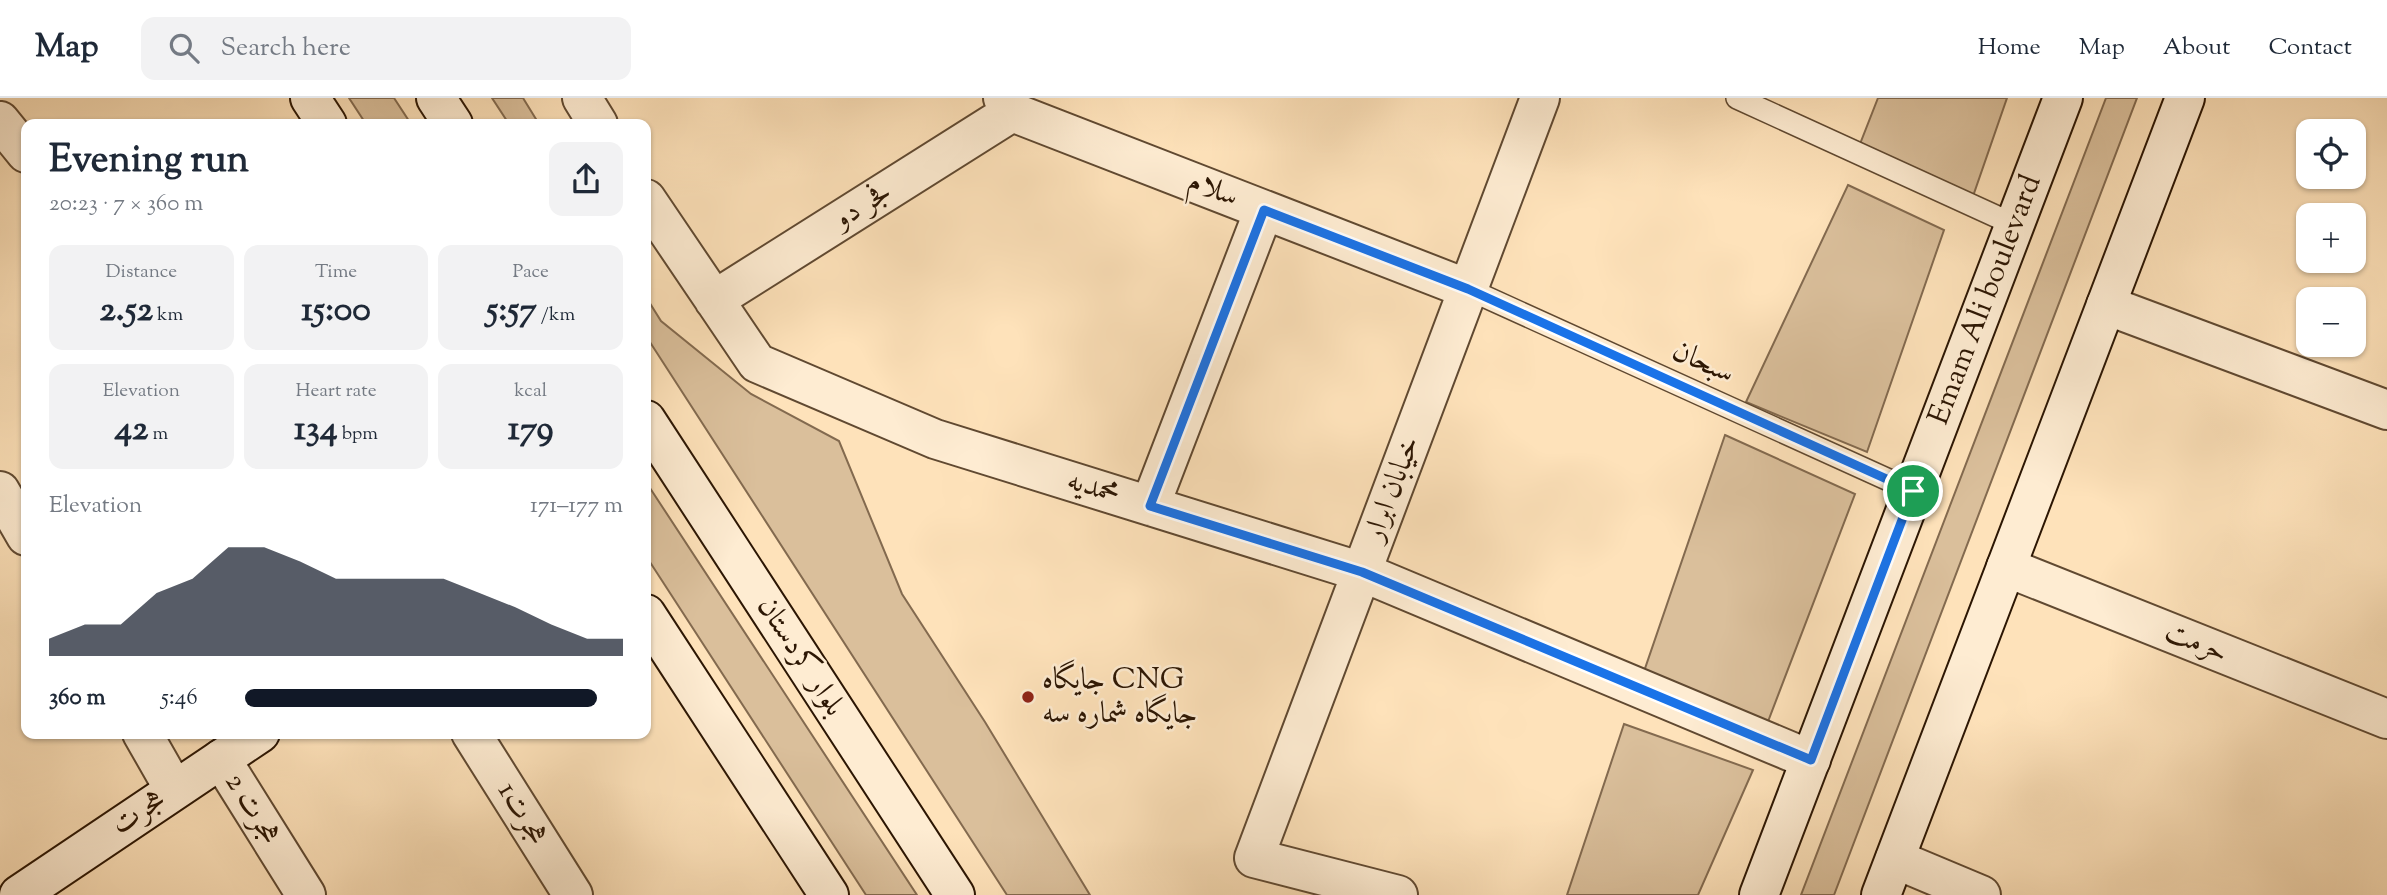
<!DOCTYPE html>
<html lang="en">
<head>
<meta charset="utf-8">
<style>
	body { margin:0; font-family:"Sorts Mill Goudy",Amiri,serif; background:#f2f2f3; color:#1f2937; height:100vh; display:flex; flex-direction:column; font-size:26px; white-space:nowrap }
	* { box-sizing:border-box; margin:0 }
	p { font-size:23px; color:#747a83 }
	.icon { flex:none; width:38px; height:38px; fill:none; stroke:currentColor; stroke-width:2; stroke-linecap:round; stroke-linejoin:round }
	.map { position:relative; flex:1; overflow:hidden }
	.details { position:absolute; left:21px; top:21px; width:630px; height:620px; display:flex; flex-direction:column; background:#fff; border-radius:14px; box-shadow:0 2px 5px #0004 }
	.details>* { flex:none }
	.buttons { position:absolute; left:2296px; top:21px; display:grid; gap:14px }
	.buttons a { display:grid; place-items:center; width:70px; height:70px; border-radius:14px; background:#fff; box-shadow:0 2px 5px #0004; font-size:35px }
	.pin { position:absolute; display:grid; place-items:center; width:60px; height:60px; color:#fff; margin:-30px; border:4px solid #fff; border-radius:50%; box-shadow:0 2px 7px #0007 }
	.round { display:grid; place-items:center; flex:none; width:74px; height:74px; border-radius:14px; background:#f2f2f3 }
	.head { display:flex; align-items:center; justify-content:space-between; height:119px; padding:0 28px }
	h1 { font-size:38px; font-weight:800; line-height:52px }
	.stats { display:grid; grid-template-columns:repeat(3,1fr); gap:10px; height:119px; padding:7px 28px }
	.stats div { display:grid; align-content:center; border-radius:14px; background:#f2f2f3; text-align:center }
	.stats b { font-size:35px; font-weight:800 }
	.stats small { font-size:19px; font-weight:400 }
	.stats p { font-size:19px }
	.chart { height:196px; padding:14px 28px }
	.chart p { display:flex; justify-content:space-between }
	.chart svg { width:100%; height:126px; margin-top:7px; fill:#111827; opacity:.7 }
	ul { padding:0 28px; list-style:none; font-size:23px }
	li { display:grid; grid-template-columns:112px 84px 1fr; align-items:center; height:52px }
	li i { height:18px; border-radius:9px; background:#111827 }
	header { display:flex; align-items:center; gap:42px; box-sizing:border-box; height:98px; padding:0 35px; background:#fff; border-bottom:2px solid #e0e1e3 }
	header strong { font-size:33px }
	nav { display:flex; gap:38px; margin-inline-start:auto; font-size:24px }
	.search { width:490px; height:63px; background:#f2f2f3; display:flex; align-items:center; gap:18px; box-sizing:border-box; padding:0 24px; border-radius:14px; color:#747a83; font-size:26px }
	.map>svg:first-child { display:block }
</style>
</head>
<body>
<header>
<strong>Map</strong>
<div class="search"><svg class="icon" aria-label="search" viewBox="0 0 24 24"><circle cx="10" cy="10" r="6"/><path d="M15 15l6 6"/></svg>Search here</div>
<nav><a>Home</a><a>Map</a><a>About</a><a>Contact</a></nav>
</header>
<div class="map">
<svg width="2387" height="797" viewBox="0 0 2387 797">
	<rect width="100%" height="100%" fill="#fee2ba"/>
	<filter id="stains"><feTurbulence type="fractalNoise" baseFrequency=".00286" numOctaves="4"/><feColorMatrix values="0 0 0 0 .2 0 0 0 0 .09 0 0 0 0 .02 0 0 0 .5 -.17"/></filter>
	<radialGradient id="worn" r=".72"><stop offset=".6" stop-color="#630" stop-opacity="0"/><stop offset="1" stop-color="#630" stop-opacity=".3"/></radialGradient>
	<path fill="#dabf9b" stroke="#836a4f" stroke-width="2" d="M349 0H394L411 26H366Z
		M492 0H523L539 26H509Z
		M1878 0H2007L1972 101 1860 46Z
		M2106 0H2137L1834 797H1801Z
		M1848 87 1944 132 1867 354 1746 304Z
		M646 199 661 223 751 296 839 343 902 496 985 624 1090 797H1007L646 238Z
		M1725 337 1855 396 1764 634 1638 591Z
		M646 384 917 797H866L646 458Z
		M1624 626 1753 672 1698 797H1567Z"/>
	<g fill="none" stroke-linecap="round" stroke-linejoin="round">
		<defs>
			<path id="lane" d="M1737 0 2015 127
				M1468 191 1913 393"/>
			<path id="street" d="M582 0 598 26
				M1003 0 1012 14 1468 191
				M0 23 26 55
				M646 101 757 265 935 341 1362 474 1811 662
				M714 202 1012 14
				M2106 207 2387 312
				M0 393 26 438
				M1150 408 1264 112
				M2006 469 2387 621
				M142 635 174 691
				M471 635 573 797
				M221 661 306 797
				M1895 761 1981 797
				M1398 797 1254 760 1540 0"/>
			<path id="secondary" d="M310 0 327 26
				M436 0 453 26
				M646 322 955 797
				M646 516 829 797
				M19 797 260 635
				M1759 797 2063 0
				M1881 797 2185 0"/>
		</defs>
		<use href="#lane" stroke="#604931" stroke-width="24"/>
		<use href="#street" stroke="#604931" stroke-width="42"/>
		<use href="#secondary" stroke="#2c1603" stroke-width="42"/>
		<use href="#lane" stroke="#feecd2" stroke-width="21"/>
		<use href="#street" stroke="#feecd2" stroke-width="38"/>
		<use href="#secondary" stroke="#feecd2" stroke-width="38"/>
	</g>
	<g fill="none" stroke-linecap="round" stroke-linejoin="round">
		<defs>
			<path id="route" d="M1264 112 1468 191 1913 393 1811 662 1362 474 1150 408Z"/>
		</defs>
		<use href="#route" stroke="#fff" stroke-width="14"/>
		<use href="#route" stroke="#1a73e8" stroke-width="9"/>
	</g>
	<circle fill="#8f2418" stroke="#feecd2" stroke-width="2.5" cx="1028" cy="599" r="7"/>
	<g text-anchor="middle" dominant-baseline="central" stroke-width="5" stroke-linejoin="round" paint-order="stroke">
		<g font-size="30" fill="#2c1603" stroke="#feecd2">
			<text transform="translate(1213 92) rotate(21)">سلام</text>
			<text transform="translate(863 108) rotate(-32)">فجر دو</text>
			<text transform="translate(1986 202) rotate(-69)">Emam Ali boulevard</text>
			<text transform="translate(1703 265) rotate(24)">سبحان</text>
			<text transform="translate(1093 390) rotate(17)">محمدیه</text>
			<text transform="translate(1393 391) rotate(-69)">خیابان ابرار</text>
			<text transform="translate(2196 545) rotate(22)">حرمت</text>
			<text transform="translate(800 559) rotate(57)">بلوار کردستان</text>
			<text transform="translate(252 711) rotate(58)">هجرت 2</text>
			<text transform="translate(139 715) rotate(-34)">هجرت</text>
			<text transform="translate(522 716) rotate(58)">هجرت1</text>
		</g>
		<g font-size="30" fill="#2c1603" stroke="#feecd2" text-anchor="start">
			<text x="1042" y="582">جایگاه CNG<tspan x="1042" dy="34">جایگاه شماره سه</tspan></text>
		</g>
	</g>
	<rect width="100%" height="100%" filter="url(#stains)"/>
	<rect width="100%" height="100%" fill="url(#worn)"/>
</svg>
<div class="buttons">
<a><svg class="icon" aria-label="locate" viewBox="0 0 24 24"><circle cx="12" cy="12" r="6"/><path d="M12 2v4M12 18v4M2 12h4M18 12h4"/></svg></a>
<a>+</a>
<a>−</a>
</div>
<div class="pin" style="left:1913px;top:393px;background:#1e9e55"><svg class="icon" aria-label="arrive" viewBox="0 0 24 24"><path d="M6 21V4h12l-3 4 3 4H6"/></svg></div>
<section class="details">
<div class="head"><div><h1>Evening run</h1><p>20:23 · 7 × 360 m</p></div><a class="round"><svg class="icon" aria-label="share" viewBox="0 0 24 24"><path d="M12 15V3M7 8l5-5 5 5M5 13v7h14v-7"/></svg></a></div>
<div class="stats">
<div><p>Distance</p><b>2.52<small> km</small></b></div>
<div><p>Time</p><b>15:00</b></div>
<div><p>Pace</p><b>5:57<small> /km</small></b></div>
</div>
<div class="stats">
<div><p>Elevation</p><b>42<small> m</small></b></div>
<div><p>Heart rate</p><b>134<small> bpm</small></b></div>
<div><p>kcal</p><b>179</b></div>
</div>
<div class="chart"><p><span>Elevation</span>171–177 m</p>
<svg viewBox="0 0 160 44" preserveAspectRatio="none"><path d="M0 44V38L10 33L20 33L30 22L40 17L50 6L60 6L70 11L80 17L90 17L100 17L110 17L120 22L130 27L140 33L150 38L160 38V44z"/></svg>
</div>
<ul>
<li><b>360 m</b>5:46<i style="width:93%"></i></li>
</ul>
</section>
</div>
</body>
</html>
